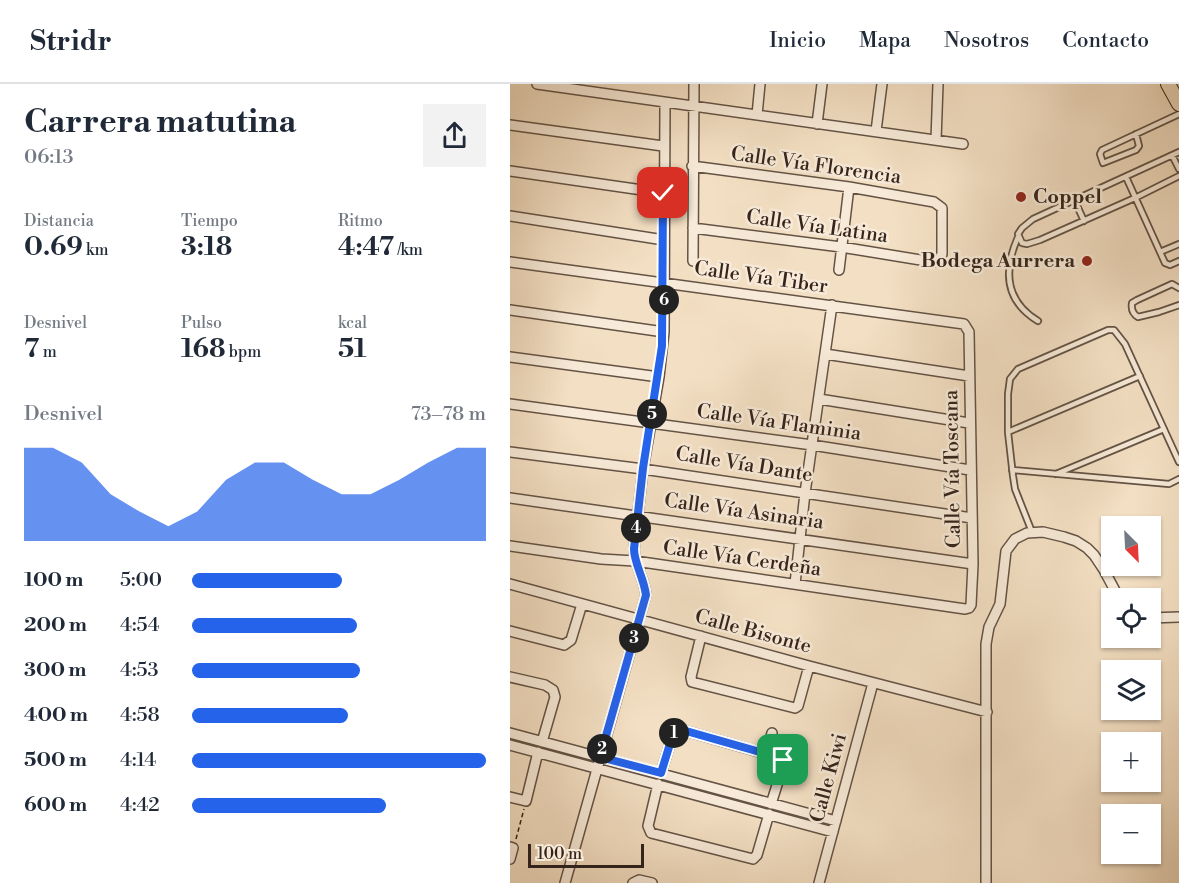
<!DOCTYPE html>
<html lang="es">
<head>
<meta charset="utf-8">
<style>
	body { margin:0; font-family:"Libre Bodoni",serif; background:#f2f2f3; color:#1f2937; height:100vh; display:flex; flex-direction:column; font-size:22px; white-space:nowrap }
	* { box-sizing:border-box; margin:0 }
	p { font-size:20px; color:#747a83 }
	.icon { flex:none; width:33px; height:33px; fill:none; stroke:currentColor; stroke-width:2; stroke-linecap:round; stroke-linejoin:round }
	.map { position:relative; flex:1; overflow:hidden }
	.details { display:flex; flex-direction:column; background:#fff; width:510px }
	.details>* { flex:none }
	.needle { width:39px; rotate:156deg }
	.buttons { position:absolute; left:591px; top:432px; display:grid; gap:12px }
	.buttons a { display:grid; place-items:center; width:60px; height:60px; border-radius:0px; background:#fff; box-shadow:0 2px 4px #0004; font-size:30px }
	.scale { position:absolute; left:18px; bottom:15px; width:116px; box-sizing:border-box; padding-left:6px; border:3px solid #35241b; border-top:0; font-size:16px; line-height:21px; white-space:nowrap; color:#35241b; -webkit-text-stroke:4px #f7ead8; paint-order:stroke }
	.pin { position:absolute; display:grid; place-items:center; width:51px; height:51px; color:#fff; margin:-26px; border-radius:12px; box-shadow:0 3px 9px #0006 }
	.km { position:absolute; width:30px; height:30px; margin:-15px; border-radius:50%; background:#222; color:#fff; font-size:16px; line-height:30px; text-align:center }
	.round { display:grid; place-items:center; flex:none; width:63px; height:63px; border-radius:0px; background:#f2f2f3 }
	.headline { display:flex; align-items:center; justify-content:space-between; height:102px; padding:0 24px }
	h1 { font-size:33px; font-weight:700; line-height:45px }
	.figures { display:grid; grid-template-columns:repeat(3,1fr); gap:9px; height:102px; padding:6px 24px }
	.figures div { display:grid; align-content:center }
	.figures b { font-size:26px; font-weight:700 }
	.figures small { font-size:16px; font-weight:400 }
	.figures p { font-size:16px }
	.chart { height:168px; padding:12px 24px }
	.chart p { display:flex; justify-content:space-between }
	.chart svg { width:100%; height:108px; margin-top:6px; fill:#2563eb; opacity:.7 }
	ul { padding:0 24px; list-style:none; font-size:20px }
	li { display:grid; grid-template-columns:96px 72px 1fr; align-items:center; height:45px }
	li i { height:15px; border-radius:8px; background:#2563eb }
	header { display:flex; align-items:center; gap:36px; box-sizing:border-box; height:84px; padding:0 30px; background:#fff; border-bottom:2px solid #e0e1e3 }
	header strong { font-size:28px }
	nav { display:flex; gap:33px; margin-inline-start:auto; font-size:21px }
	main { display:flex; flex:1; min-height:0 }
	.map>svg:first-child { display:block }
</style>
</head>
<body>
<header>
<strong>Stridr</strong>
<nav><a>Inicio</a><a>Mapa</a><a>Nosotros</a><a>Contacto</a></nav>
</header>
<main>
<section class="details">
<div class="headline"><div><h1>Carrera matutina</h1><p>06:13</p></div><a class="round"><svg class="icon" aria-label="share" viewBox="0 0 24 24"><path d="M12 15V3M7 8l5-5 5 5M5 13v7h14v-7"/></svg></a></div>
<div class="figures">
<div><p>Distancia</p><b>0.69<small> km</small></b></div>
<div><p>Tiempo</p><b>3:18</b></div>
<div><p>Ritmo</p><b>4:47<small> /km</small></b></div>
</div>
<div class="figures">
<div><p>Desnivel</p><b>7<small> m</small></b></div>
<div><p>Pulso</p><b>168<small> bpm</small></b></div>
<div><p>kcal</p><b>51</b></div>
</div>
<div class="chart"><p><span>Desnivel</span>73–78 m</p>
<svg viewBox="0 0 160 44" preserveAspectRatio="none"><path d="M0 44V6L10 6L20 12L30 25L40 32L50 38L60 32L70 19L80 12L90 12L100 19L110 25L120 25L130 19L140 12L150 6L160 6V44z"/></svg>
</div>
<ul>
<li><b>100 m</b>5:00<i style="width:51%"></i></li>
<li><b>200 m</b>4:54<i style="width:56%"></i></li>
<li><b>300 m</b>4:53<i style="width:57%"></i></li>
<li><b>400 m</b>4:58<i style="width:53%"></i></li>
<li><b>500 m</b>4:14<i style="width:100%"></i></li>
<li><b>600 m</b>4:42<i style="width:66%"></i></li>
</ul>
</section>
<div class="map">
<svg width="669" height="799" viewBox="0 0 669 799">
	<rect width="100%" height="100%" fill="#f3dfc3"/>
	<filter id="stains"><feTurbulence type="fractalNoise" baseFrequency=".00333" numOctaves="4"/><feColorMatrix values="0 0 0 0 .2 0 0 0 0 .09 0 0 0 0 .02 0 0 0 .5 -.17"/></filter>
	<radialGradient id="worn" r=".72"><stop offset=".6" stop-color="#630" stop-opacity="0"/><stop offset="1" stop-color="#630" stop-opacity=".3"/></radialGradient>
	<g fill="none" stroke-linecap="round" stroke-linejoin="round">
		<defs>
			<path id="lane" d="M626 50 629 62 626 66 593 79 590 70 592 66 669 30
				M669 68 523 135 512 144 508 150 512 159 517 160 530 156 627 113 669 92
				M662 71 669 85
				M616 93 655 179 660 181 669 177
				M564 115 574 137
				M508 153C493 187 495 217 528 237
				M650 168 669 160
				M669 204 662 200 627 216 622 219C621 225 623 230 628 233L649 228 669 221
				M498 348 630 292
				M502 386 659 400 669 395
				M546 390 654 345
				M522 448 505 405 503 392 498 348V310L500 295 508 285 598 246H604L615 260 669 378"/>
			<path id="street" d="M27 0 453 60
				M247 31 250 0
				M307 40 312 0
				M0 41 153 62
				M366 47 372 0
				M426 56 428 0
				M182 82 339 103 424 118 432 124V170L429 176 423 178 331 163 183 144
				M0 87 153 109
				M0 132 154 156
				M183 177 184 0
				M0 178 454 240 459 248 463 480 461 521 459 524 455 525 125 477 91 475 0 462
				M329 186 339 103
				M0 226 154 248
				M315 270 459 292
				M0 273 149 293
				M309 315 459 339
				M0 320 302 361 460 386
				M0 368 133 385 462 434
				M0 414 463 480
				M0 500 299 582 477 628
				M285 500 295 409 322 221
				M640 534 669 533
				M0 547 54 561 61 556 72 520
				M191 552 181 593 182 598 285 624 288 622 299 582
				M0 593 35 601 43 606 45 613 32 658
				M0 649 326 737
				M0 661 323 748
				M256 669 262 649
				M151 689 163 650 169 645 271 674 274 679 261 720
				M148 700 138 742 141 749 243 775 247 771 259 730
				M0 713 16 717 28 668
				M0 763 3 764 0 775
				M55 799 136 511C134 494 124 479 124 465L133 385 149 293 154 248 155 19
				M123 799 129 796 142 799
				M309 799 363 599
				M476 799V560L479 543 490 520 496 467 505 455 517 449 533 448 554 453 566 457 577 464 584 471 594 486 609 514"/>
			<path id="primary" d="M658 0 669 20"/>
		</defs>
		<use href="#lane" stroke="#645345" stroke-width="8"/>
		<use href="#street" stroke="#645345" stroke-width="12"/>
		<use href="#primary" stroke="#35241b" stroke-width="16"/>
		<path stroke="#35241b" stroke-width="1.5" stroke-dasharray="4.5 3" stroke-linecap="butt" d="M6 755 14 725"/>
		<use href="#lane" stroke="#f7ead8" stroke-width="4.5"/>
		<use href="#street" stroke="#f7ead8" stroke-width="9"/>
		<use href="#primary" stroke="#f3dfc3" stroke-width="14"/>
	</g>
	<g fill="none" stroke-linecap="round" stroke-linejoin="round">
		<defs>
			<path id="route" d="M153 109 152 262 133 384 124 465C124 479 134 494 136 511L90 673 151 689 163 650 169 645 268 673 273 676"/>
		</defs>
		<use href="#route" stroke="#fff" stroke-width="12"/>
		<use href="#route" stroke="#2563eb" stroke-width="8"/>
	</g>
	<g fill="#8f2418" stroke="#f7ead8" stroke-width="2">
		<circle cx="511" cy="113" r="6"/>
		<circle cx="577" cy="177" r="6"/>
	</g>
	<g text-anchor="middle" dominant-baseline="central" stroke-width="5" stroke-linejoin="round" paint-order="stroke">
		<g font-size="20" fill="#35241b" stroke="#f7ead8">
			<text transform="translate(306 82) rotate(8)">Calle Vía Florencia</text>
			<text transform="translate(307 143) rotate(8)">Calle Vía Latina</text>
			<text transform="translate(251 194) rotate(8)">Calle Vía Tiber</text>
			<text transform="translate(269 339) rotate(8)">Calle Vía Flaminia</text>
			<text transform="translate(234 381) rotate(9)">Calle Vía Dante</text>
			<text transform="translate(443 385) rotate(-91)">Calle Vía Toscana</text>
			<text transform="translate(234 428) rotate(8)">Calle Vía Asinaria</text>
			<text transform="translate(232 475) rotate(8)">Calle Vía Cerdeña</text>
			<text transform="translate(243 548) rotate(15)">Calle Bisonte</text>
			<text transform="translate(319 694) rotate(-75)">Calle Kiwi</text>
		</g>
		<g font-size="20" font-weight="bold" fill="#35241b" stroke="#f7ead8" text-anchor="start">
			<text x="523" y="113">Coppel</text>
			<text x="565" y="177" text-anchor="end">Bodega Aurrera</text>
		</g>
	</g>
	<rect width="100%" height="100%" filter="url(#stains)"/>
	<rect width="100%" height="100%" fill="url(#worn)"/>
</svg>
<div class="buttons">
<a><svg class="needle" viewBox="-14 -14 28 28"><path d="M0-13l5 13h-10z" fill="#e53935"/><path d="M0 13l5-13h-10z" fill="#747a83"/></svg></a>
<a><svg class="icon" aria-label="locate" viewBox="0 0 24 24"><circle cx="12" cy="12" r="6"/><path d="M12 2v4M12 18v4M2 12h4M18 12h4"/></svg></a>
<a><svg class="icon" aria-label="layers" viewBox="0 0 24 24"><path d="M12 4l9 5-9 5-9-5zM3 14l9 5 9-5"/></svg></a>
<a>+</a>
<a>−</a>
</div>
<div class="scale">100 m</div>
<div class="pin" style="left:273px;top:676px;background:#1e9e55"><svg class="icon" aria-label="arrive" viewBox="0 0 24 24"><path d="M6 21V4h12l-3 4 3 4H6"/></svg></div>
<div class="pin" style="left:153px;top:109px;background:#d93025"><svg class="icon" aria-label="check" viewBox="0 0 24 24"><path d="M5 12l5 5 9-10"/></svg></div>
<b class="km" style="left:164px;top:649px">1</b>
<b class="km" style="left:92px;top:665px">2</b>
<b class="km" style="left:124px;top:554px">3</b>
<b class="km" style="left:126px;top:444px">4</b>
<b class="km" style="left:142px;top:330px">5</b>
<b class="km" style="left:154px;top:216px">6</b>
</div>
</main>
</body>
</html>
